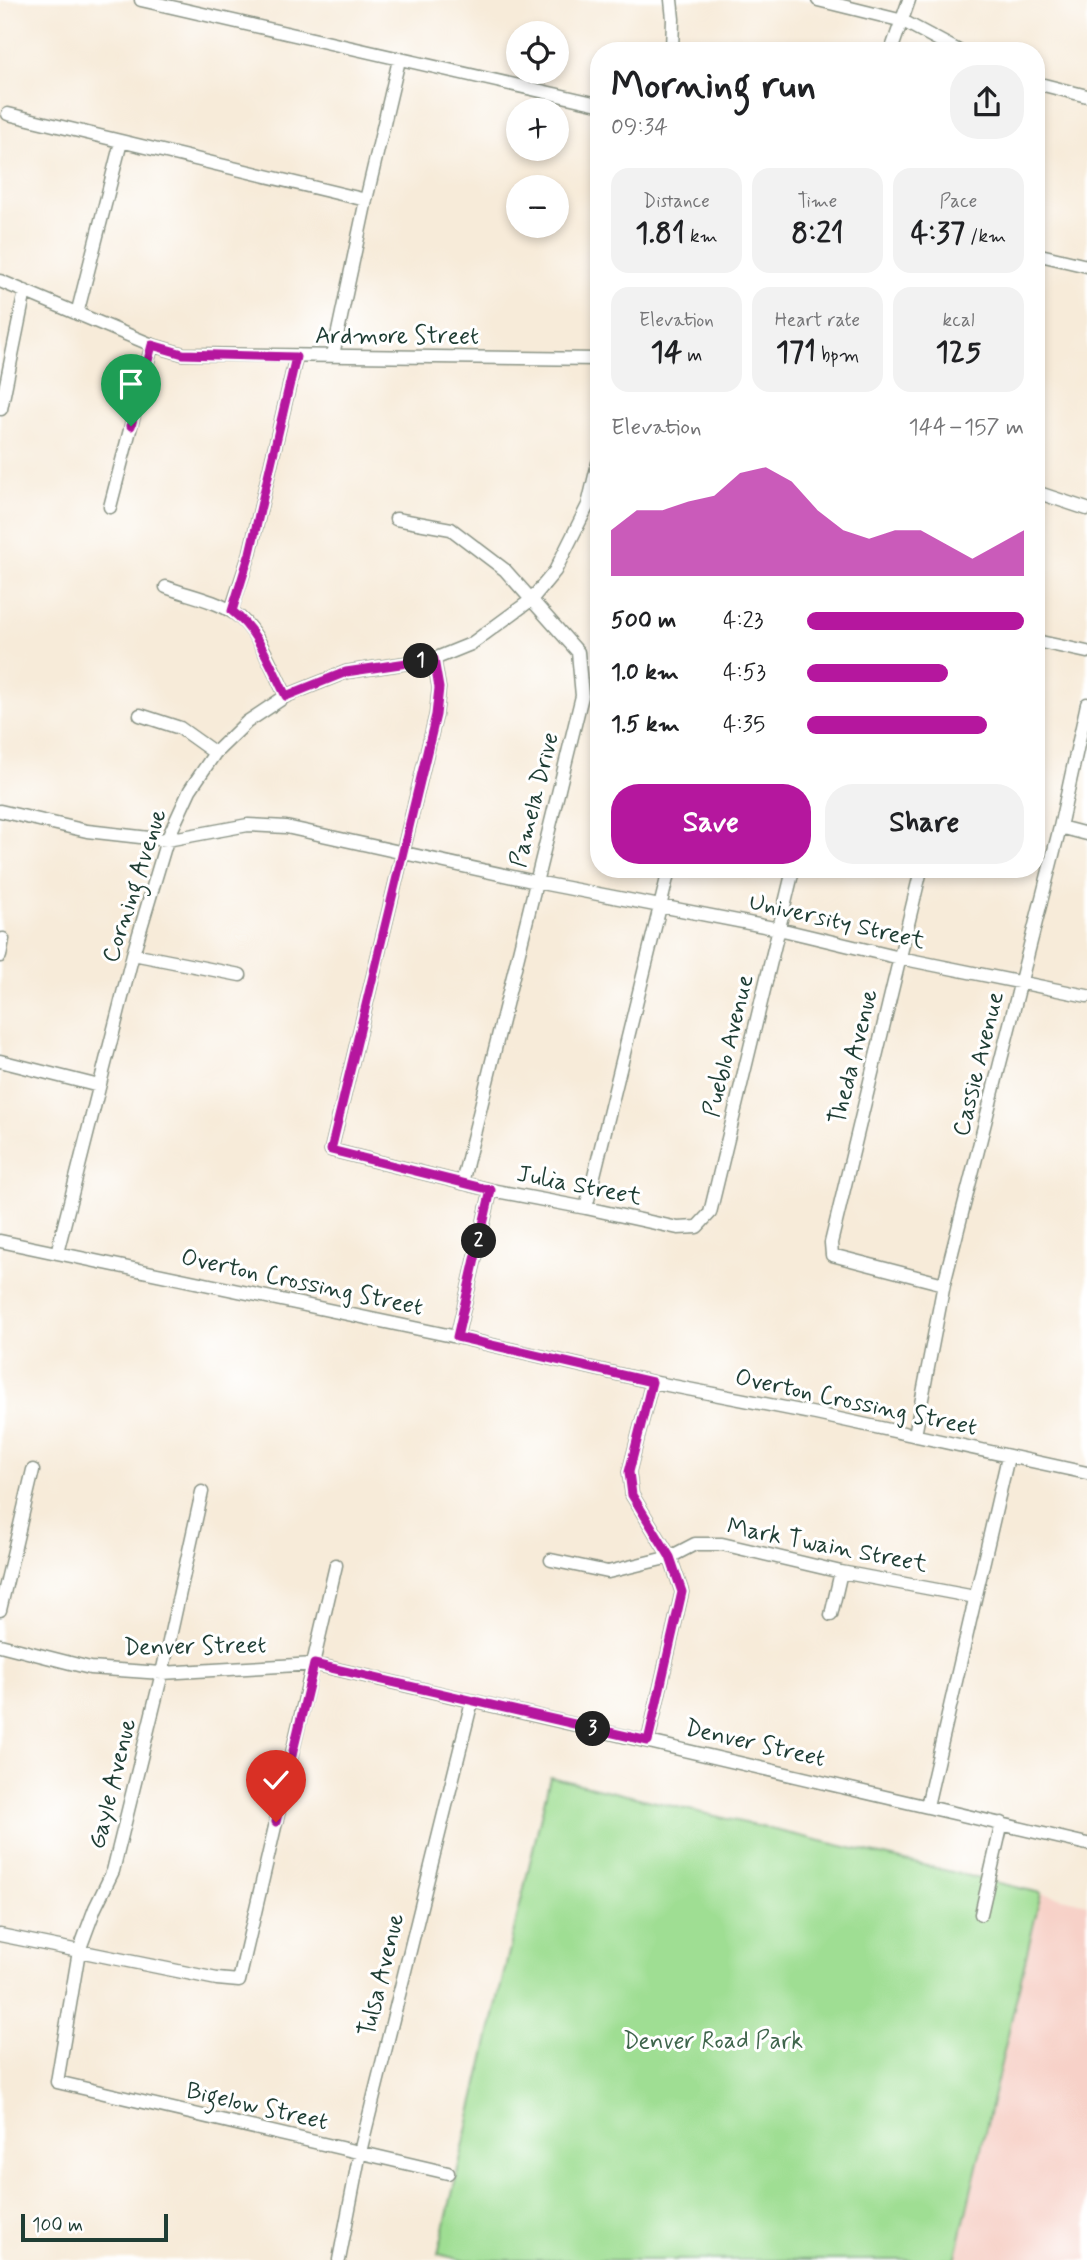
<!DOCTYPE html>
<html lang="en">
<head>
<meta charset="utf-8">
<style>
	body { margin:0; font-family:Mynerve,sans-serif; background:#f2f2f2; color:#202124; height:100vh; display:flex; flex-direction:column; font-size:26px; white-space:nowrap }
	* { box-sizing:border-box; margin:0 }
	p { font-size:23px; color:#757577 }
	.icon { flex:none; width:38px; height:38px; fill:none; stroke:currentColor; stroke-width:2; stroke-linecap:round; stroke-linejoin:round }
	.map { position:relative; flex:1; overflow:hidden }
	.side { position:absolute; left:590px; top:42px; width:455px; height:836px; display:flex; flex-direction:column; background:#fff; border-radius:28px; box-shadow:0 4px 10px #0003 }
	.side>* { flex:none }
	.fabs { position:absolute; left:506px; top:21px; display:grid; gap:14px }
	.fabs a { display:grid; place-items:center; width:63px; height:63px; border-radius:50%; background:#fff; box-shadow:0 4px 10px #0003; font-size:35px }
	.scale { position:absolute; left:21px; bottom:18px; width:147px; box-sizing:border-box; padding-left:7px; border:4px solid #1f3d34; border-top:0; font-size:19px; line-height:24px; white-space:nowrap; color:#1f3d34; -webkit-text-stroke:5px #fff; paint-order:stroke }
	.pin { position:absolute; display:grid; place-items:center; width:60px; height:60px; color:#fff; margin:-72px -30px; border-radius:50% 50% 50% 0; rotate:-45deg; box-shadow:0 0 7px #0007 }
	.pin .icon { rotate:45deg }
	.km { position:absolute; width:35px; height:35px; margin:-18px; border-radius:50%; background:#222; color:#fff; font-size:19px; line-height:35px; text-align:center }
	.round { display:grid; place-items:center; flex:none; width:74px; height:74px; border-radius:28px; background:#f2f2f2 }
	.summary { display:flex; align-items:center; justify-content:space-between; height:119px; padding:0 21px }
	h1 { font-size:38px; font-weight:800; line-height:52px }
	.metrics { display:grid; grid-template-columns:repeat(3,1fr); gap:10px; height:119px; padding:7px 21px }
	.metrics div { display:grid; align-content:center; border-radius:18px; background:#f2f2f2; text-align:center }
	.metrics b { font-size:30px; font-weight:800 }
	.metrics small { font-size:19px; font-weight:400 }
	.metrics p { font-size:19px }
	.chart { height:196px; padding:14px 21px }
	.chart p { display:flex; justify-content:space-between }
	.chart svg { width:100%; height:126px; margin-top:7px; fill:#b5179e; opacity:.7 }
	.cta { display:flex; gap:14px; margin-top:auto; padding:14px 21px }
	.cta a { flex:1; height:80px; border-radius:28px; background:#b5179e; color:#fff; font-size:28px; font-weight:800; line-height:80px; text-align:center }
	.cta a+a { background:#f2f2f2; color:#202124 }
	ul { padding:0 21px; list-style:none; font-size:23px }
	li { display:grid; grid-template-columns:112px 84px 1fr; align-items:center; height:52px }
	li i { height:18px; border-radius:9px; background:#b5179e }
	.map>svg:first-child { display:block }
</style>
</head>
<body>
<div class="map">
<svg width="1087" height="2260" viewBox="0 0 1087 2260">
	<rect width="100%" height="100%" fill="#fff"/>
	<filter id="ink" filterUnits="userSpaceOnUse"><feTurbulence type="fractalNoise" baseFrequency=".0143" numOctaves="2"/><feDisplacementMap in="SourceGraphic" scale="14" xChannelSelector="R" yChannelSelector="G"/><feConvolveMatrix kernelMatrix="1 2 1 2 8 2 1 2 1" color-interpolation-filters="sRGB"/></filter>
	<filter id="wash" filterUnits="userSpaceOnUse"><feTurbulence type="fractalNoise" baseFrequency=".00686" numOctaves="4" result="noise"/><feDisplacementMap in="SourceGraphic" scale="28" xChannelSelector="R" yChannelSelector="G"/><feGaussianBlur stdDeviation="1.57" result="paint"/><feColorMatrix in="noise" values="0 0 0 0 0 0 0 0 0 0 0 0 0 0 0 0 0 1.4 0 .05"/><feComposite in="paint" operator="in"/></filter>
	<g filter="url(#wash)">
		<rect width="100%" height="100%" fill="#f7ebd9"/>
		<path fill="#f7d1c8" d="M1041 1893 1087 1904V2260H955Z"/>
		<path fill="#9fde93" stroke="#5f8e64" stroke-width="2" d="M550 1777 1041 1893 955 2260H462L438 2254Z"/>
	</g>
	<g filter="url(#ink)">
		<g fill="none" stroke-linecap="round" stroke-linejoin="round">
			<defs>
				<path id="minor" d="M141 0 598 104
					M671 0 673 19 672 51
					M818 0 903 21 959 51
					M891 51 909 0
					M1036 83 1087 96
					M8 114 366 200
					M1036 254 1087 266
					M0 281 152 345 183 354 598 359
					M77 314 121 142
					M333 355 366 200 399 60
					M1 409 25 291
					M1036 492 1087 509
					M110 507 152 345
					M396 519 451 529 505 570 578 652 582 696 462 1183
					M166 587C187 595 215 600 234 613 258 628 273 671 286 696
					M231 611 250 553 296 357
					M1036 641 1087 652
					M434 659 439 688 436 715 331 1150 491 1190 586 1208 678 1228 697 1227 710 1213 793 870
					M140 715 180 728 215 753
					M0 811 87 831 167 840 248 825 286 827 536 882 779 929 900 958 1087 996
					M1060 827 1087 834
					M921 870 831 1243 832 1255 944 1284
					M133 954 240 975
					M0 956 3 939
					M0 1061 99 1086
					M586 1208 669 870
					M0 1241 457 1337 652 1382 816 1414 1087 1473
					M57 1253 133 954 167 840 190 790 215 753 247 722 286 696 346 672 434 659 471 644 531 600 555 571 588 505 598 463
					M457 1337 491 1190
					M915 1435 944 1284 1060 827 1087 704
					M202 1492 162 1673 113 1871 95 1908 79 1951 57 2082 448 2173
					M551 1560 608 1572 670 1557 695 1544H722L841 1572 975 1597
					M0 1610 33 1470
					M831 1615 841 1572
					M0 1645 90 1668 162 1673 314 1664 1087 1844
					M648 1741 682 1592 670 1557 632 1495 629 1472 652 1382
					M927 1806 1008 1457
					M981 1914 1002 1823
					M0 1935 217 1979 239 1981 336 1565
					M339 2260 360 2152 472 1701"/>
			</defs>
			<use href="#minor" stroke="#8b9486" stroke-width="15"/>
			<use href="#minor" stroke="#fff" stroke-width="12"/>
		</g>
	</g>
	<g fill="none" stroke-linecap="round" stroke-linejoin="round" filter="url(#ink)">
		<defs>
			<path id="route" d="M131 426 152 345 183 354 296 357 250 553 232 611C259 632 271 667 286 696L346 672 434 659 439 688 436 715 331 1150 491 1190 457 1337 652 1382 629 1472 632 1495 670 1557 682 1592 648 1741 314 1664 276 1822"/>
		</defs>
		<use href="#route" stroke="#fff" stroke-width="14"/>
		<use href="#route" stroke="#b5179e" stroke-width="9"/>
	</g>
	<g text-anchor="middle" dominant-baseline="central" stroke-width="6" stroke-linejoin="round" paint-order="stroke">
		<g font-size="24" fill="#1f3d34" stroke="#fff">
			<text x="397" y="336">Ardmore Street</text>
			<text transform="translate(535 800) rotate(-76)">Pamela Drive</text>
			<text transform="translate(135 886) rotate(-72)">Corning Avenue</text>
			<text transform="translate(837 922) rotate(13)">University Street</text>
			<text transform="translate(729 1046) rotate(-76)">Pueblo Avenue</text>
			<text transform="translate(854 1057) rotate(-76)">Theda Avenue</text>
			<text transform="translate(979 1064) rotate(-76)">Cassie Avenue</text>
			<text transform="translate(579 1186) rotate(11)">Julia Street</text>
			<text transform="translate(302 1283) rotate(12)">Overton Crossing Street</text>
			<text transform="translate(856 1403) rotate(12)">Overton Crossing Street</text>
			<text transform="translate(827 1546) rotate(11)">Mark Twain Street</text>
			<text transform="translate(195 1647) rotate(-1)">Denver Street</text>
			<text transform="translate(755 1744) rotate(13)">Denver Street</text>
			<text transform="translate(113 1784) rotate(-76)">Gayle Avenue</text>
			<text transform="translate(382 1975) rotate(-76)">Tulsa Avenue</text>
			<text transform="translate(257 2107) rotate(13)">Bigelow Street</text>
		</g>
		<g font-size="24" fill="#3f654c" stroke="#fff">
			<text x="713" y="2041">Denver Road Park</text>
		</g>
	</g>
</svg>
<div class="fabs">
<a><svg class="icon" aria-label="locate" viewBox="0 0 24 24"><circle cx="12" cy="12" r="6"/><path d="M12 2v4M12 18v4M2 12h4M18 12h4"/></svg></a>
<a>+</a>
<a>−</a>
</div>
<div class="scale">100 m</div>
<div class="pin" style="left:131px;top:426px;background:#1e9e55"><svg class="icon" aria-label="arrive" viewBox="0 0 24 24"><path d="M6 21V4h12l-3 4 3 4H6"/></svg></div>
<div class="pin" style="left:276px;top:1822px;background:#d93025"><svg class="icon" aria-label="check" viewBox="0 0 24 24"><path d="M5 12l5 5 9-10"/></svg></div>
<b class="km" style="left:421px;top:661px">1</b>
<b class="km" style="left:479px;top:1241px">2</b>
<b class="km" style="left:593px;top:1729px">3</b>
<section class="side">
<div class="summary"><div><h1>Morning run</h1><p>09:34</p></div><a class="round"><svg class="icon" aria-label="share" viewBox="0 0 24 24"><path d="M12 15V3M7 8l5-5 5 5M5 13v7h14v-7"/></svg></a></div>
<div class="metrics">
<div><p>Distance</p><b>1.81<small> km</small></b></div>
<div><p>Time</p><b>8:21</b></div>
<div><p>Pace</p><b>4:37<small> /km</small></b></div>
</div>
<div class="metrics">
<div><p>Elevation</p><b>14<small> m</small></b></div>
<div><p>Heart rate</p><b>171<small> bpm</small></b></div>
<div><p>kcal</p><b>125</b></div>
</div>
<div class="chart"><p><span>Elevation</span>144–157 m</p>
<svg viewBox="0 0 160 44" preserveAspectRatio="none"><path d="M0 44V28L10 21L20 21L30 18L40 16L50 8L60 6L70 11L80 21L90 28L100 31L110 28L120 28L130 33L140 38L150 33L160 28V44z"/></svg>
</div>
<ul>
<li><b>500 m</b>4:23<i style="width:100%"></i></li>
<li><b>1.0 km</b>4:53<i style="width:65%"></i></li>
<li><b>1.5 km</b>4:35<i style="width:83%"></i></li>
</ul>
<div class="cta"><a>Save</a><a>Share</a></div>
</section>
</div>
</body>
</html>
